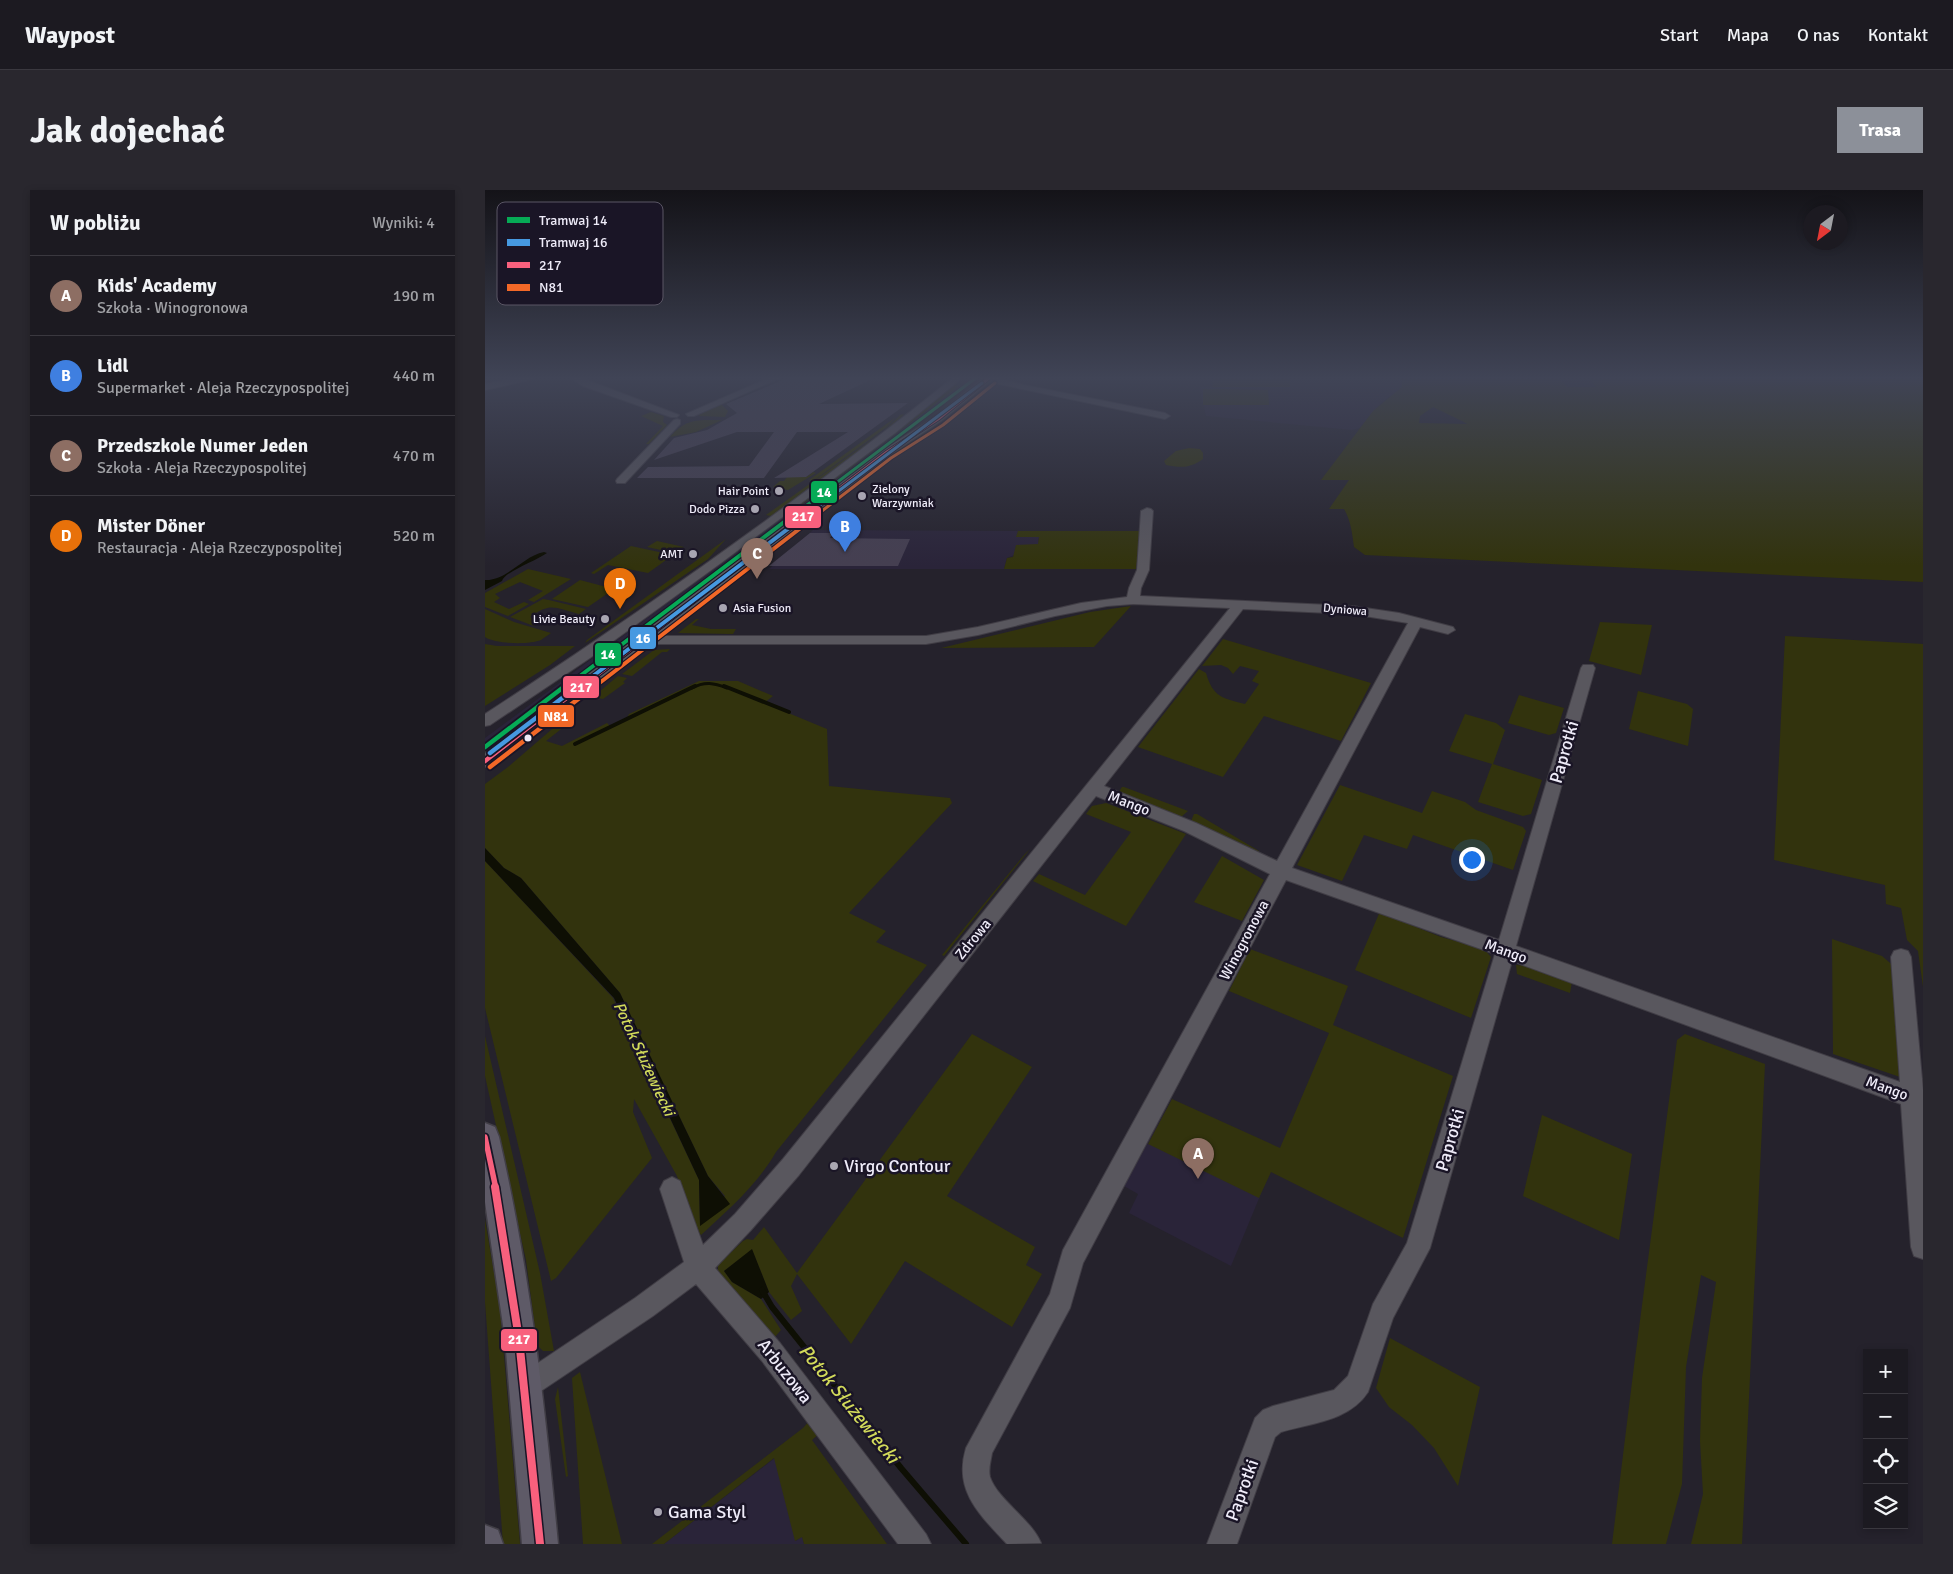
<!DOCTYPE html>
<html lang="pl">
<meta charset="utf-8">
<style>
body{margin:0;font-family:Signika,sans-serif;background:#29272e;color:#f1f3f6}
.controls{position:absolute;right:15px;bottom:15px;display:grid;overflow:hidden;border-radius:0px;box-shadow:0 2px 8px #0003}
.controls button{width:45px;height:45px;display:grid;place-items:center;padding:0;border:0;border-bottom:1px solid #3a383f;background:#1c1a21;color:#f1f3f6;font:25px sans-serif}
.compass{position:absolute;left:1318px;top:15px;width:45px;height:45px;border-radius:50%;background:#1c1a21;box-shadow:0 2px 8px #0003;rotate:212deg}
.you{position:absolute;left:986px;top:669px;width:18px;height:18px;margin:-12px;border:4px solid #fff;border-radius:50%;background:#1a73e8;box-shadow:0 0 0 8px #1a73e833}
.badge{display:grid;place-items:center;width:32px;height:32px;border-radius:50%;background:#8c9099;color:#fff;font-size:16px;font-weight:700}
.pin{position:absolute;translate:-50% -41px;filter:drop-shadow(0 1px 2px #0008)}
.pin::after{content:'';position:absolute;top:26px;width:18px;height:15px;background:inherit;clip-path:polygon(0 0,100% 0,50% 100%)}
.list{margin:0;padding:0;list-style:none}
h2{display:flex;justify-content:space-between;align-items:center;height:65px;margin:0;padding:0 20px;font-size:21px}
h2 small{font-size:16px;font-weight:400;color:#a0a1a5}
.list li{display:grid;grid-template-columns:32px 1fr auto;gap:15px;align-items:center;box-sizing:border-box;height:80px;padding:0 20px;border-top:1px solid #3a383f}
.list b{display:block;font-size:19px;white-space:nowrap}
.list p{margin:0;font-size:16px;white-space:nowrap;color:#a0a1a5}
.list em{font-size:16px;font-style:normal;color:#a0a1a5}
.icon{flex:none;width:28px;height:28px;fill:none;stroke:currentColor;stroke-width:2;stroke-linecap:round;stroke-linejoin:round}
.map{position:relative;flex:none;width:1438px;height:1354px;overflow:hidden;border-radius:0px}
header{display:flex;align-items:center;gap:30px;box-sizing:border-box;height:70px;padding:0 25px;background:#1c1a21;border-bottom:1px solid #3a383f}
header strong{font-size:24px}
nav{display:flex;gap:28px;margin-inline-start:auto;font-size:18px}
.intro{display:flex;align-items:center;justify-content:space-between;box-sizing:border-box;height:120px;padding:0 30px}
h1{margin:0;font-size:35px}
.button{padding:12px 22px;border-radius:0px;background:#8c9099;color:#fff;font-size:18px;font-weight:700}
main{display:flex;gap:30px;padding:0 30px}
aside{flex:1;background:#1c1a21;border-radius:0px;box-shadow:0 2px 8px #0003}
.map>svg:first-child{display:block}
.built{fill:#2a2439}
.green{fill:#32330d;fill-rule:evenodd}
.water{fill:#0e0f04}
.lines{fill:none;stroke-linecap:round;stroke-linejoin:round}
.stream-far2{stroke:#0e0f04;stroke-width:3}
.stream-far1{stroke:#0e0f04;stroke-width:4}
.stream{stroke:#0e0f04;stroke-width:6}
.building{fill:#453f51}
.minor-casing{stroke:#403d45;stroke-width:2}
.major-casing{stroke:#403d45;stroke-width:3}
.minor{fill:#59575e;fill-rule:evenodd}
.major{fill:#5e5a67;fill-rule:evenodd}
.bus-1-far4-casing{stroke:#1a1526;stroke-width:5}
.bus-1-far3-casing{stroke:#1a1526;stroke-width:6}
.bus-1-far2-casing{stroke:#1a1526;stroke-width:8}
.bus-1-far1-casing{stroke:#1a1526;stroke-width:9}
.bus-1-casing{stroke:#1a1526;stroke-width:11}
.bus-2-far2-casing{stroke:#1a1526;stroke-width:5}
.bus-2-far1-casing{stroke:#1a1526;stroke-width:6}
.bus-2-casing{stroke:#1a1526;stroke-width:8}
.bus-1-far4{stroke:#f8607d;stroke-width:3}
.bus-1-far3{stroke:#f8607d;stroke-width:4}
.bus-1-far2{stroke:#f8607d;stroke-width:4.5}
.bus-1-far1{stroke:#f8607d;stroke-width:5.5}
.bus-1{stroke:#f8607d;stroke-width:8}
.bus-2-far2{stroke:#f36827;stroke-width:3}
.bus-2-far1{stroke:#f36827;stroke-width:4}
.bus-2{stroke:#f36827;stroke-width:4.5}
.tram-1-far2-casing{stroke:#1a1526;stroke-width:5}
.tram-1-far1-casing{stroke:#1a1526;stroke-width:6}
.tram-1-casing{stroke:#1a1526;stroke-width:8}
.tram-2-far2-casing{stroke:#1a1526;stroke-width:5}
.tram-2-far1-casing{stroke:#1a1526;stroke-width:6}
.tram-2-casing{stroke:#1a1526;stroke-width:8}
.tram-1-far2{stroke:#06aa56;stroke-width:3}
.tram-1-far1{stroke:#06aa56;stroke-width:4}
.tram-1{stroke:#06aa56;stroke-width:4.5}
.tram-2-far2{stroke:#4699e1;stroke-width:3}
.tram-2-far1{stroke:#4699e1;stroke-width:4}
.tram-2{stroke:#4699e1;stroke-width:4.5}
.poi-dot{fill:#a8a5b1;stroke:#1a1526;stroke-width:2}
.bus-dot{fill:#efecf9;stroke:#1a1526;stroke-width:2}
.labels{text-anchor:middle;dominant-baseline:central;stroke-width:5;stroke-linejoin:round;paint-order:stroke}
.far-poi-label{font-size:12px;fill:#efecf9;stroke:#1a1526;text-anchor:end}
.far-street-label{font-size:12px;fill:#efecf9;stroke:#1a1526}
.street-label{font-size:15px;fill:#efecf9;stroke:#1a1526}
.water-label{font-size:16px;font-style:italic;fill:#d2da5a;stroke:#1a1526}
.near-street-label{font-size:18px;fill:#efecf9;stroke:#1a1526}
.near-poi-label{font-size:18px;fill:#efecf9;stroke:#1a1526;text-anchor:start}
.near-water-label{font-size:19px;font-style:italic;fill:#d2da5a;stroke:#1a1526}
.key{fill:#1a1526;stroke:#5a5665;stroke-width:1}
.key-label{font-size:14px;fill:#efecf9}
.line-badge{stroke:#1a1526;stroke-width:2}
.badge-label{font-size:14px;text-anchor:middle;font-weight:bold;fill:#fff}
</style>
<header>
<strong>Waypost</strong>
<nav><a>Start</a><a>Mapa</a><a>O nas</a><a>Kontakt</a></nav>
</header>
<div class="intro"><h1>Jak dojechać</h1><a class="button">Trasa</a></div>
<main>
<aside>
<h2>W pobliżu<small>Wyniki: 4</small></h2>
<ul class="list">
<li><span class="badge" style="background:#8d6e63">A</span><div><b>Kids' Academy</b><p>Szkoła · Winogronowa</p></div><em>190 m</em></li>
<li><span class="badge" style="background:#3f7fe0">B</span><div><b>Lidl</b><p>Supermarket · Aleja Rzeczypospolitej</p></div><em>440 m</em></li>
<li><span class="badge" style="background:#8d6e63">C</span><div><b>Przedszkole Numer Jeden</b><p>Szkoła · Aleja Rzeczypospolitej</p></div><em>470 m</em></li>
<li><span class="badge" style="background:#e8710a">D</span><div><b>Mister Döner</b><p>Restauracja · Aleja Rzeczypospolitej</p></div><em>520 m</em></li>
</ul>
</aside>
<div class="map">
<svg width="1438" height="1354" viewBox="0 0 1438 1354">
<rect width="100%" height="100%" fill="#25222c"/>
<g class="built">
<path d="M805 187H916L917 197 895 214 875 238 867 240 721 226 714 197H805Z"/>
<path d="M486 188 490 189 372 280 0 559V548Z"/>
<path d="M328 340 533 341 532 347H554L553 355 522 368 519 379H284Z"/>
<path d="M687 909 785 982 746 1076 644 1023 653 1004 639 996Z"/>
<path d="M290 1268 311 1351 317 1346 319 1354H179Z"/>
</g>
<g class="green">
<path d="M729 187H805V197H727Z"/>
<path d="M916 187H1073L1082 197H1111L1103 187H1438V392L880 365 869 357C867 343 866 331 859 319H844L864 290H836L888 221 917 197ZM948 217 979 232 982 234 934 233 935 226Z"/>
<path d="M468 195 474 196 299 328H296L415 239Z"/>
<path d="M718 199 783 200 784 215H718Z"/>
<path d="M236 214 243 221 240 227 214 226 216 223Z"/>
<path d="M166 222 179 226 178 232 182 235 164 254H161L178 236 156 226Z"/>
<path d="M419 224 414 231 286 326 281 325 399 241 415 225Z"/>
<path d="M411 227 402 237 328 291 324 290Z"/>
<path d="M237 230 211 242 185 247C201 228 213 230 237 230Z"/>
<path d="M442 242 429 250 372 295 369 293 408 262 437 243Z"/>
<path d="M704 258 715 259 718 263V269C706 278 696 278 681 275L679 271 691 261Z"/>
<path d="M328 282 331 283 303 300 288 297 295 291H299L302 287H321Z"/>
<path d="M302 333H304L0 565V559Z"/>
<path d="M533 341H656L651 379H519L522 368 528 367 531 355 553 354 554 347H531Z"/>
<path d="M304 347 180 444V440L230 399Z"/>
<path d="M241 349 223 369 100 453 102 450Z"/>
<path d="M172 351 199 357 190 363 162 357Z"/>
<path d="M146 356 188 365 163 383 123 375 109 384 106 383Z"/>
<path d="M43 379 86 389 49 412 43 410 58 401 35 392 10 404 15 408 9 412 24 419 39 412 44 414 23 426 0 417V403Z"/>
<path d="M95 390 129 399 103 417 67 409Z"/>
<path d="M58 409 64 410 101 419 94 424C70 418 66 412 45 427L55 432 49 436 25 427Z"/>
<path d="M646 416 609 457 456 458 605 422Z"/>
<path d="M0 419 29 432 66 443C63 445 59 448 56 450 44 455 10 454 0 447Z"/>
<path d="M211 429H214L207 435 226 439H251L248 444 193 443Z"/>
<path d="M1115 432 1167 435 1156 485 1104 471Z"/>
<path d="M1300 446 1438 454V797L1433 761 1422 750 1416 718 1401 714 1400 695 1289 670Z"/>
<path d="M738 449 886 493 856 551 779 526 738 587 653 557 714 479 721 483C728 507 737 508 760 514L774 494 767 491 774 481 755 476 748 484 743 478 736 475 717 476Z"/>
<path d="M0 454 12 456H90L65 475 0 516Z"/>
<path d="M185 459 182 462H177L147 486 137 484 169 460Z"/>
<path d="M133 486 142 488 138 492 140 493 118 509 108 507Z"/>
<path d="M214 491H253L288 506 279 513 342 539 344 596 465 608 467 613 364 723 401 741 391 752 442 775 291 962C272 995 243 1020 216 1045L211 1039 192 986 149 909 148 922 167 968 71 1088 66 1091 0 818V671L128 808 214 990 215 1035 240 1006 223 986 135 803 36 688 19 678 0 658V594L23 577 73 534 80 536 61 551 77 556 122 533 125 536 142 528 144 524Z"/>
<path d="M1153 501 1202 514 1208 519 1203 556 1144 539Z"/>
<path d="M1034 505 1079 518 1071 543 1064 545 1023 533Z"/>
<path d="M980 524 1011 533 1020 540 1008 574 1057 590 1046 624 1038 626 993 612 1007 574 964 561Z"/>
<path d="M855 595 937 623 947 601 980 612 991 620 1038 637 1041 641 1028 680 928 645 922 659 879 645 857 691 812 675Z"/>
<path d="M637 597H639L703 621 696 627 633 603Z"/>
<path d="M621 613 701 644 641 736 548 691 554 684 600 705 646 642 601 624 607 616Z"/>
<path d="M709 624H712L774 661 775 665 706 631Z"/>
<path d="M545 659 459 766 457 765 539 665Z"/>
<path d="M737 666 779 690 757 731 709 712Z"/>
<path d="M896 719 926 735 956 747 999 759 1006 767 986 828 870 780Z"/>
<path d="M1347 749 1397 766 1412 779 1415 887 1348 864Z"/>
<path d="M765 759 863 796 848 835 968 886 918 1048 786 982 774 1008 663 954 687 909 795 958 844 843 744 801Z"/>
<path d="M1031 775 1044 776 1087 792 1085 803 1032 784Z"/>
<path d="M487 844 547 877 462 1006 550 1057 541 1075 557 1084 527 1137 420 1071 366 1154 312 1084 306 1096 317 1121 306 1130 284 1102 267 1060 239 1081 247 1092 276 1109 296 1140 289 1148 240 1090 233 1082V1075L258 1051 262 1049 268 1050 279 1037 312 1083Z"/>
<path d="M1200 844 1280 874 1257 1354H1206L1218 1304 1215 1251 1217 1188 1231 1092 1216 1085 1201 1177 1197 1294 1181 1354H1127L1149 1176 1192 850Z"/>
<path d="M0 846 55 1083 69 1161H58L54 1157 51 1145 41 1070 0 886Z"/>
<path d="M1057 925 1147 964 1134 1050 1038 1006Z"/>
<path d="M0 1029 15 1119 35 1354H18L0 1112Z"/>
<path d="M905 1148 995 1197 973 1296 949 1258 927 1235 904 1217 891 1198Z"/>
<path d="M95 1182 137 1354H98L87 1188Z"/>
<path d="M73 1197 83 1286 81 1287 70 1209Z"/>
<path d="M325 1230 335 1243 327 1250 402 1354H319L317 1347 310 1351 289 1268 179 1354H167L318 1238Z"/>
</g>
<g class="water">
<path d="M59 362 62 363C51 371 19 382 17 391L0 400V390C22 391 38 366 59 362Z"/>
<path d="M0 658 19 678 36 688 135 803 223 986 245 1014 215 1036 214 990 129 808 0 671Z"/>
<path d="M267 1059 284 1102 276 1109 247 1092 239 1081Z"/>
</g>
<g class="lines">
<path class="stream-far2" d="M207 498C220 491 229 493 242 498"/>
<g class="stream-far1">
<path d="M239 496 304 522"/>
<path d="M90 554 210 496"/>
</g>
<path class="stream" d="M277 1100 287 1117 416 1278 481 1354"/>
</g>
<g class="building">
<path d="M305 187H392L334 214 423 213 321 287 289 288 363 242H312L279 288H152L163 277 264 276 289 242H252L169 270 189 248 222 240 252 223 241 214Z"/>
<path d="M325 343H348L345 348 425 349 413 376H284Z"/>
</g>
<g class="lines">
<g class="minor-casing">
<g id="minor">
<path d="M34 187H50L49 189 0 200V194Z"/>
<path d="M84 187H94L194 225 192 227H186L98 196Z"/>
<path d="M286 187H297L209 226H203L201 224Z"/>
<path d="M469 187H478L410 243 236 373 105 468 5 535 0 536V524C161 419 319 307 469 187Z"/>
<path d="M490 187H509L539 195 680 223 685 226 680 229 504 192 456 231 406 264 172 446H441L493 437 596 413 642 407 644 398 652 380 656 321 662 318 666 319 668 321 664 380 656 398 655 406 867 416 914 423 968 437 970 440 963 444 935 437 807 678 1014 750 1096 478 1098 475H1108L1110 478 1031 756 1415 892 1406 767 1409 761 1416 759 1423 761 1426 767 1438 900V1069L1429 1066 1426 1057 1416 914 1027 771 945 1058 908 1128 883 1202C864 1231 827 1233 796 1242L790 1247 752 1354H722L770 1228 778 1220 788 1216 849 1200 863 1186 888 1114 922 1053 1010 764 801 690 598 1073 585 1118 507 1263C506 1270 503 1279 505 1287 512 1309 546 1329 556 1353L522 1354C495 1325 468 1301 481 1258L565 1104 578 1060 785 684 699 641 611 606 314 985 266 1040 230 1078 295 1153 441 1344 446 1354H413L277 1171 211 1094 168 1126 50 1205 41 1209 32 1205 28 1196 32 1187 150 1108 199 1072 175 999 179 991 187 987 195 991 218 1055 250 1024 298 969 745 418 648 414 622 416 570 426 493 445 441 454H161L6 575 0 577V563L398 260 450 227 496 190ZM758 419 867 424 923 433 792 671 711 633 619 596Z"/>
<path d="M192 229 195 230V234L140 293H132L131 291 132 289 189 230Z"/>
</g>
</g>
<g class="major-casing">
<g id="major">
<path d="M0 933 10 937 14 947C45 1081 60 1217 73 1354H37L20 1149 0 1012Z"/>
<path d="M0 1335 13 1340 18 1354H0Z"/>
</g>
</g>
<use href="#minor" class="minor"/>
<use href="#major" class="major"/>
<g class="bus-1-far4-casing">
<path id="bus-1-far4" d="M321 324 402 262 453 229 505 187"/>
</g>
<g class="bus-1-far3-casing">
<path id="bus-1-far3" d="M95 498 323 323"/>
</g>
<g class="bus-1-far2-casing">
<path id="bus-1-far2" d="M0 571 97 496"/>
</g>
<g class="bus-1-far1-casing">
<path id="bus-1-far1" d="M0 947 11 999"/>
</g>
<g class="bus-1-casing">
<path id="bus-1" d="M10 997 34 1149 55 1354"/>
</g>
<g class="bus-2-far2-casing">
<path id="bus-2-far2" d="M333 324 406 268 458 235 510 193"/>
</g>
<g class="bus-2-far1-casing">
<path id="bus-2-far1" d="M108 498 335 323"/>
</g>
<g class="bus-2-casing">
<path id="bus-2" d="M5 577 110 496"/>
</g>
<use href="#bus-1-far4" class="bus-1-far4"/>
<use href="#bus-1-far3" class="bus-1-far3"/>
<use href="#bus-1-far2" class="bus-1-far2"/>
<use href="#bus-1-far1" class="bus-1-far1"/>
<use href="#bus-1" class="bus-1"/>
<use href="#bus-2-far2" class="bus-2-far2"/>
<use href="#bus-2-far1" class="bus-2-far1"/>
<use href="#bus-2" class="bus-2"/>
<g class="tram-1-far2-casing">
<path id="tram-1-far2" d="M310 324 492 187"/>
</g>
<g class="tram-1-far1-casing">
<path id="tram-1-far1" d="M79 498 311 323"/>
</g>
<g class="tram-1-casing">
<path id="tram-1" d="M0 557 80 496"/>
</g>
<g class="tram-2-far2-casing">
<path id="tram-2-far2" d="M323 324 497 193"/>
</g>
<g class="tram-2-far1-casing">
<path id="tram-2-far1" d="M92 498 324 323"/>
</g>
<g class="tram-2-casing">
<path id="tram-2" d="M5 563 93 496"/>
</g>
<use href="#tram-1-far2" class="tram-1-far2"/>
<use href="#tram-1-far1" class="tram-1-far1"/>
<use href="#tram-1" class="tram-1"/>
<use href="#tram-2-far2" class="tram-2-far2"/>
<use href="#tram-2-far1" class="tram-2-far1"/>
<use href="#tram-2" class="tram-2"/>
</g>
<linearGradient id="sky" x2="0" y2="1"><stop stop-color="#141318"/><stop offset="0.5" stop-color="#404456"/><stop offset="1" stop-color="#404456" stop-opacity="0"/></linearGradient>
<rect width="1438" height="376" fill="url(#sky)"/>
<g class="poi-dot">
<circle cx="294" cy="301" r="5"/>
<circle cx="377" cy="306" r="5"/>
<circle cx="270" cy="319" r="5"/>
<circle cx="208" cy="364" r="5"/>
<circle cx="238" cy="418" r="5"/>
<circle cx="120" cy="429" r="5"/>
<circle cx="349" cy="976" r="5"/>
<circle cx="173" cy="1322" r="5"/>
</g>
<circle class="bus-dot" cx="43" cy="548" r="4.5"/>
<g class="labels">
<g class="far-poi-label">
<text x="387" y="299" text-anchor="start">Zielony<tspan x="387" dy="14">Warzywniak</tspan></text>
<text x="284" y="301">Hair Point</text>
<text x="260" y="319">Dodo Pizza</text>
<text x="198" y="364">AMT</text>
<text x="248" y="418" text-anchor="start">Asia Fusion</text>
<text x="110" y="429">Livie Beauty</text>
</g>
<g class="far-street-label">
<text transform="translate(860 420) rotate(5)">Dyniowa</text>
</g>
<g class="street-label">
<text transform="translate(644 613) rotate(21)">Mango</text>
<text transform="translate(488 749) rotate(-51)">Zdrowa</text>
<text transform="translate(759 750) rotate(-62)">Winogronowa</text>
<text transform="translate(1021 761) rotate(20)">Mango</text>
<text transform="translate(1402 898) rotate(20)">Mango</text>
</g>
<g class="water-label">
<text transform="translate(159 869) rotate(65)">Potok Służewiecki</text>
</g>
<g class="near-street-label">
<text transform="translate(1079 562) rotate(-74)">Paprotki</text>
<text transform="translate(965 950) rotate(-74)">Paprotki</text>
<text transform="translate(300 1181) rotate(52)">Arbuzowa</text>
<text transform="translate(757 1300) rotate(-70)">Paprotki</text>
</g>
<g class="near-poi-label">
<text x="359" y="976">Virgo Contour</text>
<text x="183" y="1322">Gama Styl</text>
</g>
<g class="near-water-label">
<text transform="translate(364 1214) rotate(51)">Potok Służewiecki</text>
</g>
</g>
<rect x="12" y="12" width="166" height="103" rx="8" class="key"/>
<rect x="22" y="27" width="23" height="6" fill="#06aa56"/>
<rect x="22" y="49" width="23" height="7" fill="#4699e1"/>
<rect x="22" y="72" width="23" height="6" fill="#f8607d"/>
<rect x="22" y="94" width="23" height="7" fill="#f36827"/>
<g class="key-label">
<text x="54" y="35">Tramwaj 14</text>
<text x="54" y="57">Tramwaj 16</text>
<text x="54" y="80">217</text>
<text x="54" y="102">N81</text>
</g>
<g class="line-badge">
<rect x="325" y="290" width="28" height="24" rx="5" fill="#06aa56"/>
<rect x="299" y="315" width="38" height="24" rx="5" fill="#f8607d"/>
<rect x="144" y="436" width="28" height="24" rx="5" fill="#4699e1"/>
<rect x="109" y="452" width="28" height="25" rx="5" fill="#06aa56"/>
<rect x="77" y="485" width="38" height="24" rx="5" fill="#f8607d"/>
<rect x="52" y="514" width="38" height="24" rx="5" fill="#f36827"/>
<rect x="15" y="1138" width="38" height="24" rx="5" fill="#f8607d"/>
</g>
<g class="badge-label">
<text x="339" y="307">14</text>
<text x="318" y="331">217</text>
<text x="158" y="453">16</text>
<text x="123" y="469">14</text>
<text x="96" y="502">217</text>
<text x="71" y="531">N81</text>
<text x="34" y="1154">217</text>
</g>
</svg>
<div class="controls">
<button>+</button>
<button>−</button>
<button><svg class="icon" aria-label="locate" viewBox="0 0 24 24"><circle cx="12" cy="12" r="6"/><path d="M12 2v4M12 18v4M2 12h4M18 12h4"/></svg></button>
<button><svg class="icon" aria-label="layers" viewBox="0 0 24 24"><path d="M12 4l9 5-9 5-9-5zM3 14l9 5 9-5"/></svg></button>
</div>
<svg class="compass" viewBox="-18 -18 36 36"><path d="M0-13l5 13h-10z" fill="#e53935"/><path d="M0 13l5-13h-10z" fill="#a0a1a5"/></svg>
<div class="you"></div>
<div class="pin badge" style="left:713px;top:989px;background:#8d6e63">A</div>
<div class="pin badge" style="left:360px;top:362px;background:#3f7fe0">B</div>
<div class="pin badge" style="left:272px;top:389px;background:#8d6e63">C</div>
<div class="pin badge" style="left:135px;top:419px;background:#e8710a">D</div>
</div>
</main>
